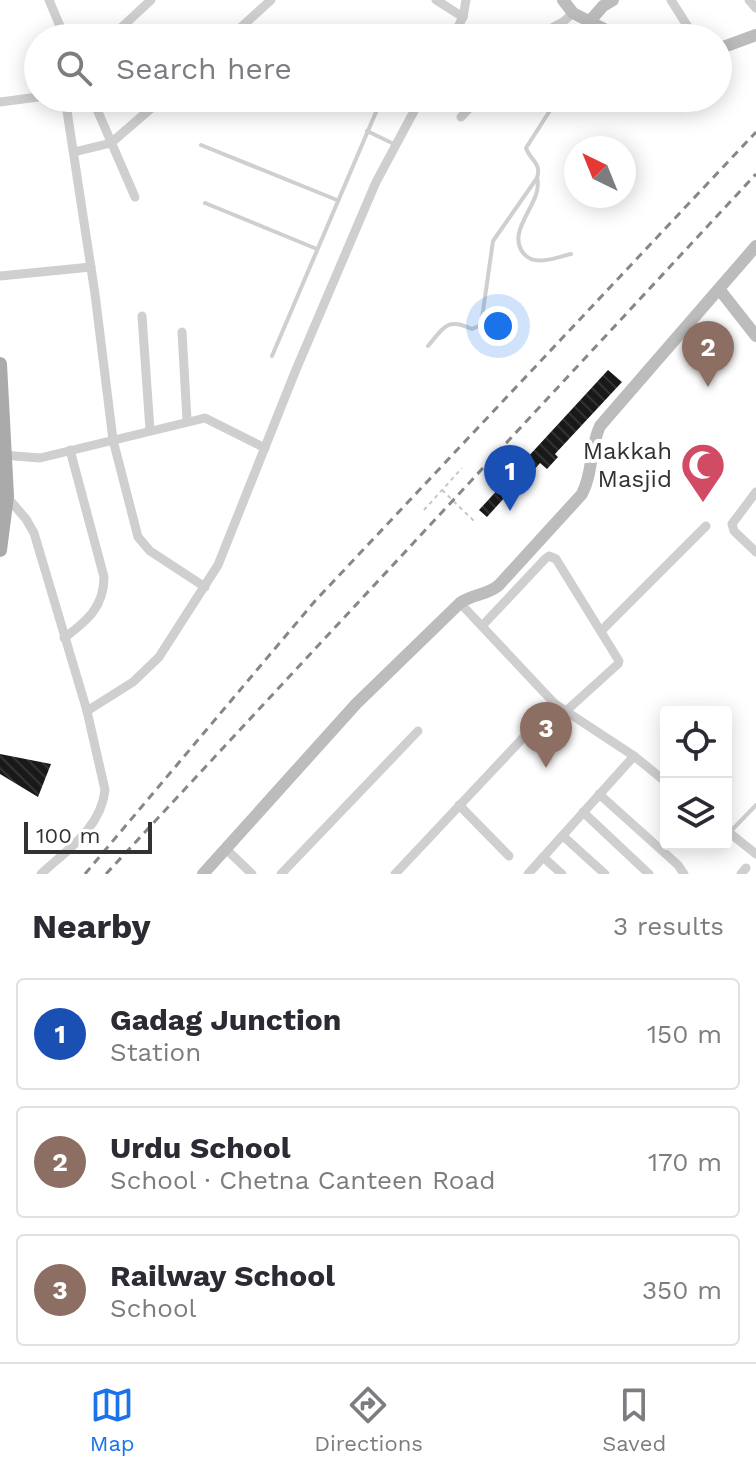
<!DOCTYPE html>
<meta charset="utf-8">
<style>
body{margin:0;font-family:"Work Sans",sans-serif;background:#f7f7f7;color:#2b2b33}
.controls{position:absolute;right:24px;bottom:24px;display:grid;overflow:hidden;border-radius:8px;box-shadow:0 4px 20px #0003}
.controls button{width:72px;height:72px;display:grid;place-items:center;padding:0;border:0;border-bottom:2px solid #e1e1e2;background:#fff;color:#2b2b33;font:40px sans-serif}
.compass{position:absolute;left:564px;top:136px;width:72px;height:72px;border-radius:50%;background:#fff;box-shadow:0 4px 20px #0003;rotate:317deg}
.scale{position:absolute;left:24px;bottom:20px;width:128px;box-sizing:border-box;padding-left:8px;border:4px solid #323232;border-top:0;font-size:22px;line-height:28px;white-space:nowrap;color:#323232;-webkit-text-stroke:6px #fff;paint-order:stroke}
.you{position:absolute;left:498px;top:326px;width:28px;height:28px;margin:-20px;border:6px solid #fff;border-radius:50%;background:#1a73e8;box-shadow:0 0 0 12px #1a73e833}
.badge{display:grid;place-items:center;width:52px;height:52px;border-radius:50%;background:#1a73e8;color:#fff;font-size:26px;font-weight:700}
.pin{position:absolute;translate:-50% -66px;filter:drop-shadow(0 2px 4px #0008)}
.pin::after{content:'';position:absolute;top:42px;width:28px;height:24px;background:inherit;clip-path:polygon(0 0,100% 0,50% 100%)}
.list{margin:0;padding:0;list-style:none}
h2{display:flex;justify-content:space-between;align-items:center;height:104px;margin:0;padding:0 32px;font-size:34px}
h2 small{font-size:26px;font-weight:400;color:#7c7c81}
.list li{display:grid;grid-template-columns:52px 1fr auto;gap:24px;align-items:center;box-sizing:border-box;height:112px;margin:0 16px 16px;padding:0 16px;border:2px solid #e1e1e2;border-radius:8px}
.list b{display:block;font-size:30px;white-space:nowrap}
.list p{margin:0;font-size:26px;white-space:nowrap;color:#7c7c81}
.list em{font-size:26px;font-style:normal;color:#7c7c81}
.icon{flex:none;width:44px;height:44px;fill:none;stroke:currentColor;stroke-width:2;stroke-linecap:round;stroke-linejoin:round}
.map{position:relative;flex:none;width:756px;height:874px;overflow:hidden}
.search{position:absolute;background:#fff;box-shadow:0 4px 20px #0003;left:24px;right:24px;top:24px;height:88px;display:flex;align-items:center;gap:20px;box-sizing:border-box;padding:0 28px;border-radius:44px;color:#7c7c81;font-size:30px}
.sheet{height:488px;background:#fff}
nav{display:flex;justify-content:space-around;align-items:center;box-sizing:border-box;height:112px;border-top:2px solid #e1e1e2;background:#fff;font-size:22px;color:#7c7c81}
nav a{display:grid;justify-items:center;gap:4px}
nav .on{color:#1a73e8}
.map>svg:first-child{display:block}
.building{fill:url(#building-back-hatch)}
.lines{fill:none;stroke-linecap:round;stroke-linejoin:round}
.path{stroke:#c6c6c6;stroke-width:2;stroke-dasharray:4 4;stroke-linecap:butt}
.lane{stroke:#cfcfcf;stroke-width:4}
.street{stroke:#cfcfcf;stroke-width:9}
.secondary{stroke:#bcbcbc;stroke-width:12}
.primary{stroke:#aaa;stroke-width:14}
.rail{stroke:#878787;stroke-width:3;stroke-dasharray:8 6;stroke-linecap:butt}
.labels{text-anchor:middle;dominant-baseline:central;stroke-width:8;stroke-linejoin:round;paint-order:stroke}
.poi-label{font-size:24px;fill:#323232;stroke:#fff;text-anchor:end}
</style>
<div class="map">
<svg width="756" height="874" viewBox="0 0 756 874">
<defs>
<pattern id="building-back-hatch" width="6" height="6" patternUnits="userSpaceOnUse" patternTransform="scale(2)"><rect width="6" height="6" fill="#191919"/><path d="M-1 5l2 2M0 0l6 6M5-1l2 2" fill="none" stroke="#323232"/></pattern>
</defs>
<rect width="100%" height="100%" fill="#fff"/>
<g class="building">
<path d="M608 370 622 382 555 454 558 457 547 469 540 463 534 470 532 467 487 517 479 510Z"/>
<path d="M0 754 51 764 38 797 0 774Z"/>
</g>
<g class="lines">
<g class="path">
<path d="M442 490 474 521"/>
<path d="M424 510 462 468"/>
</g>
<g class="lane">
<path d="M367 131 394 144"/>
<path d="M201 145 337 200"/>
<path d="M537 178C544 203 504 230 524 254 535 267 557 257 571 254"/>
<path d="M205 203 317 249"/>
<path d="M428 346C444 327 447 317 472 329L481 325 493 241 537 178C542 163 530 160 526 148L558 98"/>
<path d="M272 356 382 98"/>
<path d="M730 832 756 805"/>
</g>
<g class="street">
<path d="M49 0 65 38"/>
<path d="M436 0 463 17"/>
<path d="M671 0 695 38"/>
<path d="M749 0 756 8"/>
<path d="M110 38 151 0"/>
<path d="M229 38 271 0"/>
<path d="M452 38 463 17 466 0"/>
<path d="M533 38 563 22 573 13"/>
<path d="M65 98 95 294 113 440 138 537 150 551 205 587"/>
<path d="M92 98 135 197"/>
<path d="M0 102 38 97"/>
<path d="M461 117 479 98"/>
<path d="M74 152 111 143 163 98"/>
<path d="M0 276 91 267"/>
<path d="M142 316 150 430"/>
<path d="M182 332 187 420"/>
<path d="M3 455 40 458 205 418 265 448"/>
<path d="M756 492 732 524 734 531 756 552"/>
<path d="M7 497 26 519 34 533 87 711 105 790C101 828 67 850 41 874"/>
<path d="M460 603 555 704 634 756 666 782"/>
<path d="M482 626 545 559 549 556 556 559 619 661 618 664 566 711"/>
<path d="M601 631 706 526"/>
<path d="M64 638C87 621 104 607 104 577L70 450"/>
<path d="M87 711 133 682 159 657 218 565 295 372 376 182 421 98"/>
<path d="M599 794 678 865 684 874"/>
<path d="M459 805 509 856"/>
<path d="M583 812 649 874"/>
<path d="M726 830 756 854"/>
<path d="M563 836 605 874"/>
<path d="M226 849 252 874"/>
<path d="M543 857 562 874"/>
<path d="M281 874 418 731"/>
<path d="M395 874 555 704"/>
<path d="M528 874 634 756"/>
<path d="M741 874 746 868"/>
</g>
<g class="secondary">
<path d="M563 0 573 13 622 38"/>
<path d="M589 22 603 6 613 0"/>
<path d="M718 49 756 35"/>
<path d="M719 289 756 336"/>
<path d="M203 874 356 704 460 603C473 594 488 595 499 585L582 494C593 473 590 447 600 426L756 246"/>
</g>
<path class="primary" d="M0 364 7 496 0 550"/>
<g class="rail">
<path d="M85 874 315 601 756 132"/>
<path d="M106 874 756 174"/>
</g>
</g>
<defs>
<g id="mosque-pin" transform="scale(2.3)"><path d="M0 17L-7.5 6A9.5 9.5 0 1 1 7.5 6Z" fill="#d24b64" stroke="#fff"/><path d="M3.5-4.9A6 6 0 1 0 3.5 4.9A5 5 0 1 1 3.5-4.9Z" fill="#fff"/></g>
</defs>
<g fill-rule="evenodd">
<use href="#mosque-pin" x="703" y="465"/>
</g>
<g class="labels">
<g class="poi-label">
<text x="672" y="451">Makkah<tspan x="672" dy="28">Masjid</tspan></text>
</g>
</g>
</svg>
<div class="controls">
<button><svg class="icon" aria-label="locate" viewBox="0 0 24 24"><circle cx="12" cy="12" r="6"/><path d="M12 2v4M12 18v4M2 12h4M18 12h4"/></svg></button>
<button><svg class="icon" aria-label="layers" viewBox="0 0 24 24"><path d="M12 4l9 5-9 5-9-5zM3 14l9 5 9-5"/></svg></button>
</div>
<svg class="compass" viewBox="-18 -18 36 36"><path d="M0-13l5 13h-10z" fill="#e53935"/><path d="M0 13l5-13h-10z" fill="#7c7c81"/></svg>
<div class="scale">100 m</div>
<div class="you"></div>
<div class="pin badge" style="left:510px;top:511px;background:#1a4fb4">1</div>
<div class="pin badge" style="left:708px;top:387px;background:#8d6e63">2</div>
<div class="pin badge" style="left:546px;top:768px;background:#8d6e63">3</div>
<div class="search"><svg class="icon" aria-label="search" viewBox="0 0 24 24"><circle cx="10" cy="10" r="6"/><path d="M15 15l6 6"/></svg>Search here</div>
</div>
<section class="sheet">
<h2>Nearby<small>3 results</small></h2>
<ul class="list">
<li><span class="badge" style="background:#1a4fb4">1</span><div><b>Gadag Junction</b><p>Station</p></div><em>150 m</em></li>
<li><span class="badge" style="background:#8d6e63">2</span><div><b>Urdu School</b><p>School · Chetna Canteen Road</p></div><em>170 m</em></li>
<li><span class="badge" style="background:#8d6e63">3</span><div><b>Railway School</b><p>School</p></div><em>350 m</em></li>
</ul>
</section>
<nav>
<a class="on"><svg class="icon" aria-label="map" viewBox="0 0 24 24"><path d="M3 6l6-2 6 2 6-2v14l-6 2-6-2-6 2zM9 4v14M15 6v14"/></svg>Map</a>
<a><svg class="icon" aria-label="directions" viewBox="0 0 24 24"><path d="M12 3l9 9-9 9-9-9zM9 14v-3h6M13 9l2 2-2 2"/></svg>Directions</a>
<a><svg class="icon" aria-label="saved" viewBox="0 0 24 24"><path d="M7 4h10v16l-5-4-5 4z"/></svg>Saved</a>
</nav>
